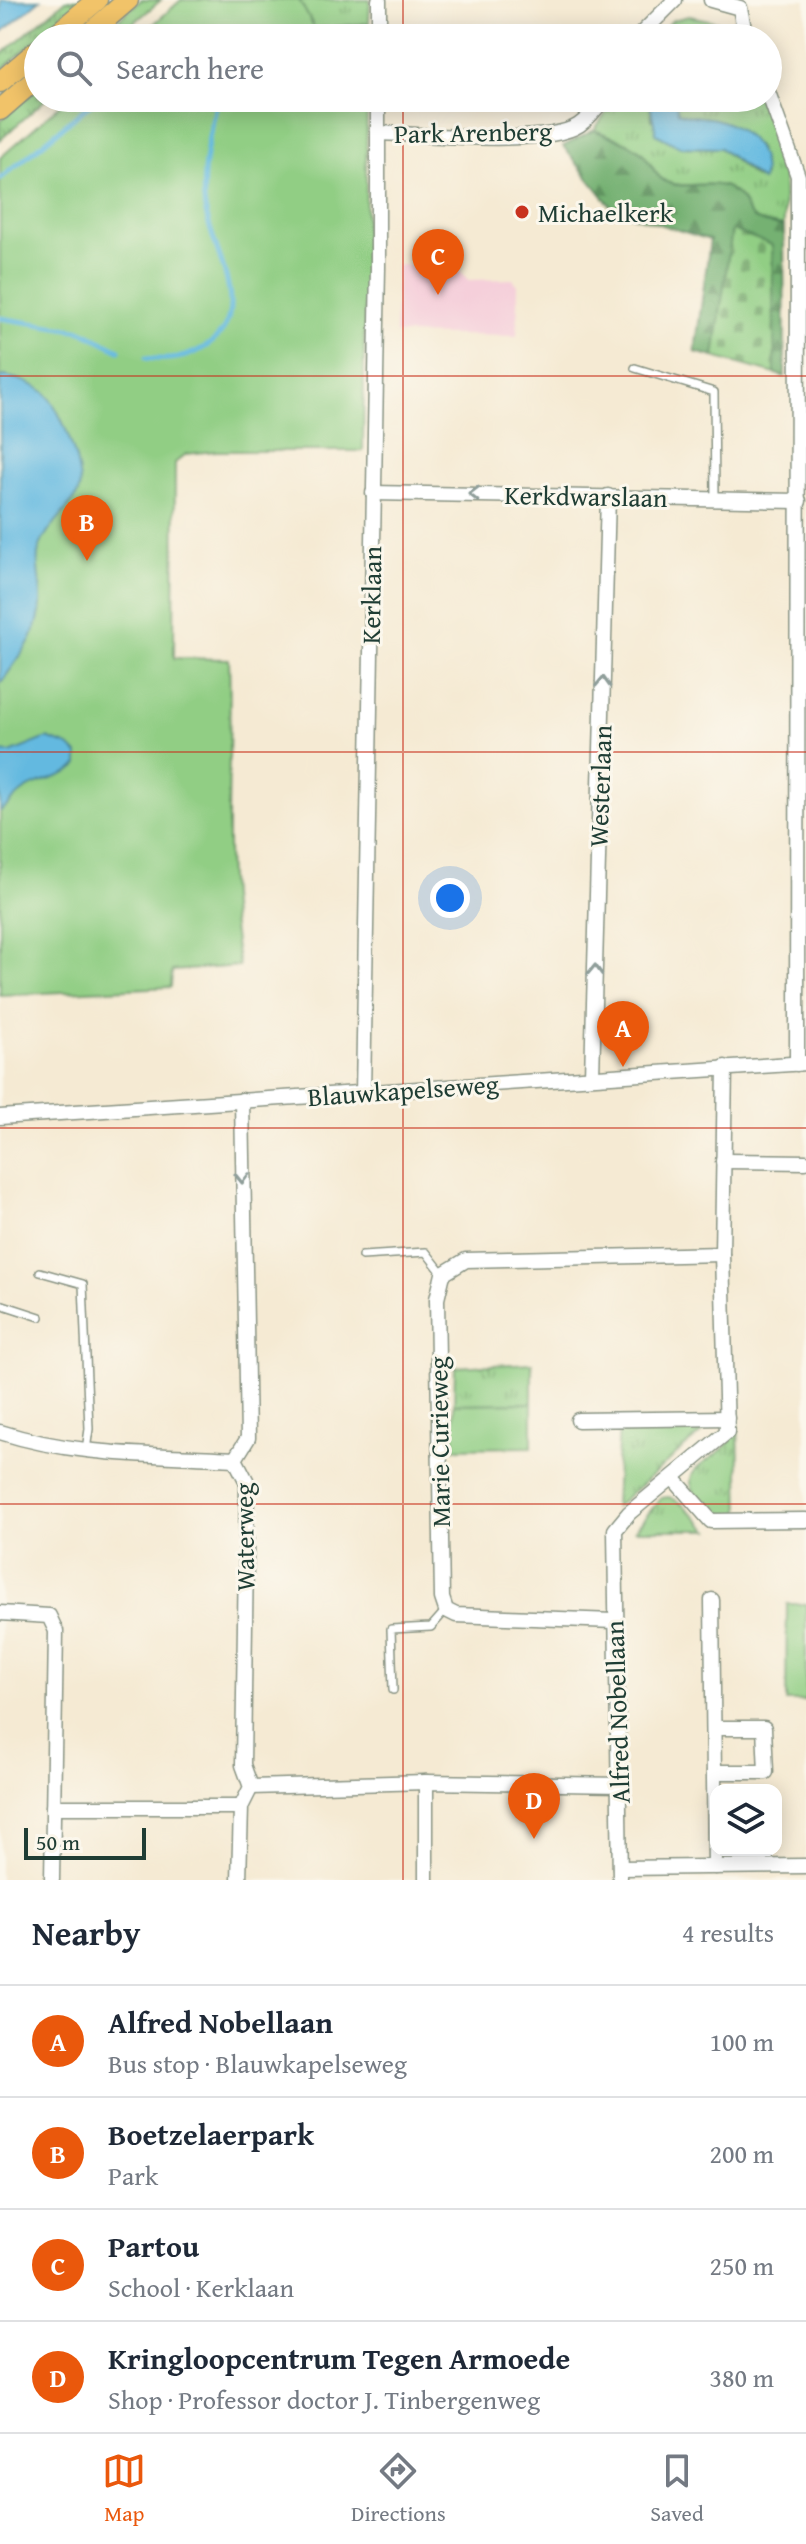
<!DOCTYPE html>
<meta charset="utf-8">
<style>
body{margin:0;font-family:"Gentium Book Plus",serif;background:#f2f2f3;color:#1f2937}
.controls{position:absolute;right:24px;bottom:24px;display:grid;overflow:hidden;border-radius:16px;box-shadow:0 4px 20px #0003}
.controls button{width:72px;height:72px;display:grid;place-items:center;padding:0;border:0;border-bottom:2px solid #e0e1e3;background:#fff;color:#1f2937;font:40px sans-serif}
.scale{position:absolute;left:24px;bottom:20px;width:122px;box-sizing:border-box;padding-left:8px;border:4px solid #1f3d34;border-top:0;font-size:22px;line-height:28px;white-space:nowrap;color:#1f3d34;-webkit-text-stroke:6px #fbf7ec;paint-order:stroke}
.you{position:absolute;left:450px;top:898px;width:28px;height:28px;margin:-20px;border:6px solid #fff;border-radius:50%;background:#1a73e8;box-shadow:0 0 0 12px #1a73e833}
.badge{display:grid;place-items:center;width:52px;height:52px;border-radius:50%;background:#ea580c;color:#fff;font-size:26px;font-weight:700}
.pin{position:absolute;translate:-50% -66px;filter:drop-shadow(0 2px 4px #0008)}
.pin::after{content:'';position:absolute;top:42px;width:28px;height:24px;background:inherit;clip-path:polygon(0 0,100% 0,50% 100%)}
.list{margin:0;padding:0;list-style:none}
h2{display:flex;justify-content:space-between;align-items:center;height:104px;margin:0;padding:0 32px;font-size:34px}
h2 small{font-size:26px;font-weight:400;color:#747a83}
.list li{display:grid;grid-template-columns:52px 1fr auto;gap:24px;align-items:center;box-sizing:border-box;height:112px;padding:0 32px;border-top:2px solid #e0e1e3}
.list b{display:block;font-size:30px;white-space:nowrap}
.list p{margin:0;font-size:26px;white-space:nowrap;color:#747a83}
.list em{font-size:26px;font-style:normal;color:#747a83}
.icon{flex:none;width:44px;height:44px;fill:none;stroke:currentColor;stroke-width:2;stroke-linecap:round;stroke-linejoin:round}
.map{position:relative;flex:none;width:806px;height:1880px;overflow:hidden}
.search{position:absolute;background:#fff;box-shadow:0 4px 20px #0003;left:24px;right:24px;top:24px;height:88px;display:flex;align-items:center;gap:20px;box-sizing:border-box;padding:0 28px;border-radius:44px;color:#747a83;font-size:30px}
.sheet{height:552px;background:#fff}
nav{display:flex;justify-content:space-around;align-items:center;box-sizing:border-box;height:112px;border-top:2px solid #e0e1e3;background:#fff;font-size:22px;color:#747a83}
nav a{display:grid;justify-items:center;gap:4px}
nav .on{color:#ea580c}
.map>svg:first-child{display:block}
.built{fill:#f5cfda}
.grass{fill:url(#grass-tufts);stroke:#58865c;stroke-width:2}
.forest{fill:url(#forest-firs);stroke:#4a7753;stroke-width:2}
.cemetery{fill:url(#cemetery-stones);stroke:#58865c;stroke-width:2}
.park{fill:#91ce84;stroke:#58865c;stroke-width:2}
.water{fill:#64b9e0;stroke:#427b8a;stroke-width:2}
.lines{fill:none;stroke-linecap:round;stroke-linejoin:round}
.stream{stroke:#64b9e0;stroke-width:5}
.lane-casing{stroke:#8a9484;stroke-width:10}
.street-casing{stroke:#8a9484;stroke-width:17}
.primary-casing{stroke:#8a9484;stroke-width:23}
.lane{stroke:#fff;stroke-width:7}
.street{stroke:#fff;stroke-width:14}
.primary{stroke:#f1c369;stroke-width:20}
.oneway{stroke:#8f9e9a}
.grid{fill:none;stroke:#c8321e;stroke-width:2;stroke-opacity:0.55}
.poi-dot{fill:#c8321e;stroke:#fbf7ec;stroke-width:3}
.labels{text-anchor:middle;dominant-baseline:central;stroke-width:6;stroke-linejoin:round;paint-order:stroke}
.street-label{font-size:26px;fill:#1f3d34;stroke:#fbf7ec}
.poi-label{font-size:26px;fill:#1f3d34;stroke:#fbf7ec;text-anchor:start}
</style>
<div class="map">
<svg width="806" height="1880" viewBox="0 0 806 1880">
<defs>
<pattern id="grass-tufts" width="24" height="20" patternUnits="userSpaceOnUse" patternTransform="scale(2)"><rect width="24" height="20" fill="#91ce84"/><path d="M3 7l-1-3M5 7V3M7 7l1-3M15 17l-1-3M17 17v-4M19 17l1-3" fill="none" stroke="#76a86d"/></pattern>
<pattern id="forest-firs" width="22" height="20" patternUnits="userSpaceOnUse" patternTransform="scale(2)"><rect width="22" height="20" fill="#74b172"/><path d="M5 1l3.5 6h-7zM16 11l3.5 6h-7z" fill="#5f915e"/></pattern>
<pattern id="cemetery-stones" width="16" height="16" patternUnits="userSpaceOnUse" patternTransform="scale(2)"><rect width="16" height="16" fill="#91ce84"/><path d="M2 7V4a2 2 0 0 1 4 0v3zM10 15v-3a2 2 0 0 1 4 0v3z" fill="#76a86d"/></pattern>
</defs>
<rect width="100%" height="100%" fill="#fbf7ec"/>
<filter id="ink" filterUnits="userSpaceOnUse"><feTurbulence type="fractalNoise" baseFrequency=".0125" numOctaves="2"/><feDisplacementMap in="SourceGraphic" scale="16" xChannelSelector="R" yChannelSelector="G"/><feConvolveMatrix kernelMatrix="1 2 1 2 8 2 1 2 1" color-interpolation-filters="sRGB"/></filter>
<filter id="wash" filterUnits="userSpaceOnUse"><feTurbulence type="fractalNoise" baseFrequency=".006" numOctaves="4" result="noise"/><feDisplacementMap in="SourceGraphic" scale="32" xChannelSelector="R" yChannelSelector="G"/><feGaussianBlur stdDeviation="1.8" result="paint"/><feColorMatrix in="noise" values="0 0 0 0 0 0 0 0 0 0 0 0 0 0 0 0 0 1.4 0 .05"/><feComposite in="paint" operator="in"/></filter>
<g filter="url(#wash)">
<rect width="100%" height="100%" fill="#f5ead3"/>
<path class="built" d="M397 265H455L468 280 513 279 518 285 517 336 395 334Z"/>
<g class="grass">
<path d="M66 0H83L0 71V56Z"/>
<path d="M141 0H161L116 38H97Z"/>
<path d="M299 0H370L369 23 315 29Z"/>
<path d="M689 16 718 22 730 38H721L715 27 695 30 691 38H653L673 20Z"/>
<path d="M38 88V98H47L0 140V121Z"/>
<path d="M617 98H649L652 120 680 147 720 148 755 178 764 176 757 146C743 138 728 126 713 119 699 114 671 122 675 98H759L783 155 784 226C733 220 758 209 731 190 714 178 688 190 669 183 654 178 651 160 640 151 628 141 608 136 594 130Z"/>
<path d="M532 1363V1403L454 1404 455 1367Z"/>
<path d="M619 1422H706V1429L615 1507Z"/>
<path d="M738 1425 740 1518C725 1517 712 1512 701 1501 674 1471 707 1465 726 1446 731 1441 735 1432 738 1425Z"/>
<path d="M669 1497C686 1503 695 1519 709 1530H635L661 1498Z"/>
</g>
<path class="forest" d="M594 130C608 136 628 141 640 151 651 160 654 178 669 183 688 190 714 178 731 190 758 209 733 220 784 226L785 377 775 374 772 245 732 230 714 357 695 352 710 240 614 210 563 146Z"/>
<path class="cemetery" d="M732 230 772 245 775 374 714 357Z"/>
<g class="park">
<path d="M181 0H299L315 29 369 23V38H138Z"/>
<path d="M68 98H367L363 451H216L186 454 175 463 174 658 229 659C233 761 219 866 239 966L172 971 171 987 0 995V158Z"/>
<path d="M532 1403V1447L454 1448V1404Z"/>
<path d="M787 1604H806V1701H786Z"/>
</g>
<g class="water">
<path d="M1 0H40L0 34Z"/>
<path d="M675 98 678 112C690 117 698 116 710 118 739 122 771 150 762 181L720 148 680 147 656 134 649 98Z"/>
<path d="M5 376C20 379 32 383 44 392 59 404 87 475 78 493 67 515 43 528 38 554 36 569 42 587 41 603 40 634 18 659 0 684V377Z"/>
<path d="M47 738 69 746 78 755V765C64 779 42 779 25 790 15 796 11 805 0 811V752L10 753Z"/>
</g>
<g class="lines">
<g class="stream">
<path d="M0 179 98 98"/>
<path d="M0 318 82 331 119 350"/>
<path d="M146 358C169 361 185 359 205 347 260 314 208 248 204 201 201 167 210 131 218 98"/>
</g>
</g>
</g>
<g filter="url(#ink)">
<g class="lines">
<g class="lane-casing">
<g id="lane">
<path d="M635 368 714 392 715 498"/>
<path d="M362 1256 426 1252 443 1274"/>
<path d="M40 1272 83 1284 89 1429 86 1450"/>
<path d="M0 1304 40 1317"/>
<path d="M393 1690 391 1629 431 1627 446 1610"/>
</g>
</g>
<g class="street-casing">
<g id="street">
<path d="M711 0 740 8 746 38"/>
<path d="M379 38V0"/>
<path d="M637 38 675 0"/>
<path d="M768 92 798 176 797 1064"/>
<path d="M378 133C421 134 546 147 579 125 589 118 597 108 604 98"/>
<path d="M373 493 799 501"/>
<path d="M592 1076 608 496"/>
<path d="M363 1093 378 267V98"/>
<path d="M0 1117 806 1063"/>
<path d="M723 1161 806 1162"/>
<path d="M578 1420 727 1418"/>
<path d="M0 1432C78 1457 154 1454 235 1459"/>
<path d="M235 1459 247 1482 243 1765 251 1787 241 1807 239 1880"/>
<path d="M235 1459 248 1438 242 1100"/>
<path d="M673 1478 711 1521 806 1520"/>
<path d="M712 1600 715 1867"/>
<path d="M0 1613 49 1616 56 1631 52 1880"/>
<path d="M614 1621 456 1615 446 1610 442 1598 437 1299 443 1274 466 1260 722 1254"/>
<path d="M714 1728H764L766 1772H714"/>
<path d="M426 1782V1880"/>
<path d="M251 1787 426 1782 621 1785"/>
<path d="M53 1807H241"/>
<path d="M620 1868 806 1866"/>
<path d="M620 1880 615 1530 629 1513 727 1432 722 1254 725 1067"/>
</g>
</g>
<g class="primary-casing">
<g id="primary">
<path d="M52 38 97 0"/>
<path d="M84 38 128 0"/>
<path d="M0 82 38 50"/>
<path d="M0 110 38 77"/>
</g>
</g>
<use href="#lane" class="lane"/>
<use href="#street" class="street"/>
<use href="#primary" class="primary"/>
</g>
<defs><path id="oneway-chevron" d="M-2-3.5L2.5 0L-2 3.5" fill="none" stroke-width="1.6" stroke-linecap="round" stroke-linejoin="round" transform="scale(2)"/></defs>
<g class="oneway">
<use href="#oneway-chevron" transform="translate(474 494) rotate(-179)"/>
<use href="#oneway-chevron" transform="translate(603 682) rotate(-88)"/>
<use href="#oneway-chevron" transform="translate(595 970) rotate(-88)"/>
<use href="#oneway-chevron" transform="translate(242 1178) rotate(89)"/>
</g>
</g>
<path class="grid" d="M403 0V38M403 98V1880M0 376H806M0 752H806M0 1128H806M0 1504H806"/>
<circle class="poi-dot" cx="522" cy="212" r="8"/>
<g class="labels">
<g class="street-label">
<text transform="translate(473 132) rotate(-1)">Park Arenberg</text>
<text transform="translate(586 496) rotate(1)">Kerkdwarslaan</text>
<text transform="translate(371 595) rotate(-89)">Kerklaan</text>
<text transform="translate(600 786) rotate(-88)">Westerlaan</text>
<text transform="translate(403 1090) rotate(-4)">Blauwkapelseweg</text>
<text transform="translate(439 1442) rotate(-91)">Marie Curieweg</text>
<text transform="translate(244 1537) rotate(-91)">Waterweg</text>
<text transform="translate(617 1712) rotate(-92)">Alfred Nobellaan</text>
</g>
<g class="poi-label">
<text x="538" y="212">Michaelkerk</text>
</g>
</g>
</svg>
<div class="controls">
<button><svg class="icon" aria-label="layers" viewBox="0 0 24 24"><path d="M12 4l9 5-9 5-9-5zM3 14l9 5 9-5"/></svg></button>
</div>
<div class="scale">50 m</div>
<div class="you"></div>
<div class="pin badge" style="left:623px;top:1067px">A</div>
<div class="pin badge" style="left:87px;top:561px">B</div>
<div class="pin badge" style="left:438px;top:295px">C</div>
<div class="pin badge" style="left:534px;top:1839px">D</div>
<div class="search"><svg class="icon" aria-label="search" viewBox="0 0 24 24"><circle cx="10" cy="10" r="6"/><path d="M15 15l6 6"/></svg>Search here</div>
</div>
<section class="sheet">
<h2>Nearby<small>4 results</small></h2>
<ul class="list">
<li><span class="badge">A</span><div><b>Alfred Nobellaan</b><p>Bus stop · Blauwkapelseweg</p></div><em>100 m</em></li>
<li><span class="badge">B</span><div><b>Boetzelaerpark</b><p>Park</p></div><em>200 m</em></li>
<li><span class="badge">C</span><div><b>Partou</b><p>School · Kerklaan</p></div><em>250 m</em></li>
<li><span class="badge">D</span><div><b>Kringloopcentrum Tegen Armoede</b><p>Shop · Professor doctor J. Tinbergenweg</p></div><em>380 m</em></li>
</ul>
</section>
<nav>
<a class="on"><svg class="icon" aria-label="map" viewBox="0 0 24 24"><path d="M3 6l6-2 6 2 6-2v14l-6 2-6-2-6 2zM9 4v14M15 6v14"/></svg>Map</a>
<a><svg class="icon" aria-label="directions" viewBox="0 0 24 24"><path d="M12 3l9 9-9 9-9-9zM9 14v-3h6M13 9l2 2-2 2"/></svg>Directions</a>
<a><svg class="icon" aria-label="saved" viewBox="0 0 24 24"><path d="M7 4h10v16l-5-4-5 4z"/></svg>Saved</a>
</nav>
